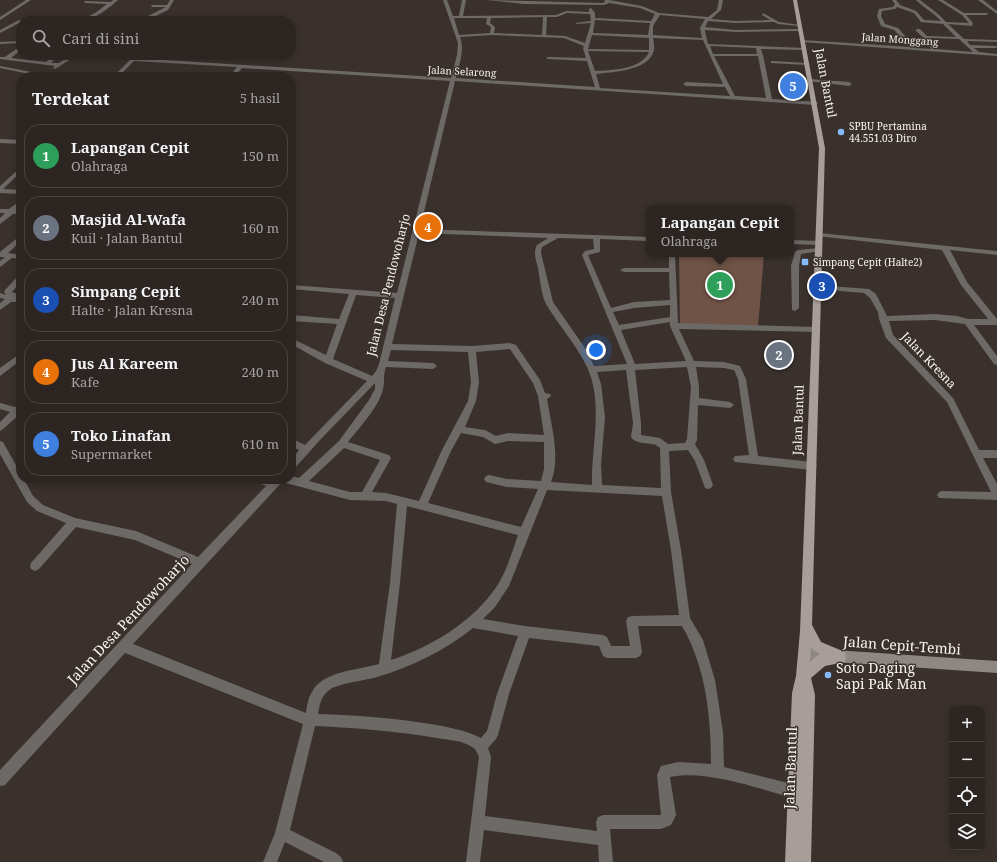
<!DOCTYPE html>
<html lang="id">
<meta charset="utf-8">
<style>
body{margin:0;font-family:"Noto Serif",serif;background:#38312f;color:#f1f3f6}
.controls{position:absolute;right:12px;bottom:12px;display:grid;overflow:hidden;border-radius:8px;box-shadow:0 2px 10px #0003}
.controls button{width:36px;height:36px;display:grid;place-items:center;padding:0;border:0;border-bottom:1px solid #484240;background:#2c2522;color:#f1f3f6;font:20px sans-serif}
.you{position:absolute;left:596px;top:350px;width:14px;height:14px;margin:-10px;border:3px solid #fff;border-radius:50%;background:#1a73e8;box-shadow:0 0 0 6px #1a73e833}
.badge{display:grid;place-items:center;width:26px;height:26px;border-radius:50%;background:#86bbfb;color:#fff;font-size:13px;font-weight:700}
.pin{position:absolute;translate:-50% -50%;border:2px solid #fff;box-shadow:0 1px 4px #0006}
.popup{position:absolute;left:646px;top:205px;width:148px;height:52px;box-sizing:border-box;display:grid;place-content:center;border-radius:8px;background:#2c2522;filter:drop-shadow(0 1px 3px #0005);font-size:13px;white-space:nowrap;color:#a6a5a5}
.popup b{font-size:15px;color:#f1f3f6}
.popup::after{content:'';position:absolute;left:50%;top:100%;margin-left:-8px;border:8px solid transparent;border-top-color:#2c2522}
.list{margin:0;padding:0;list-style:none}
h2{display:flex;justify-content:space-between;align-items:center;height:52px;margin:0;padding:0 16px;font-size:17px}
h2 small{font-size:13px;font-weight:400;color:#a6a5a5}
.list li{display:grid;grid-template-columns:26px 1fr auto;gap:12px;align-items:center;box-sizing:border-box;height:64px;margin:0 8px 8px;padding:0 8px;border:1px solid #484240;border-radius:16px}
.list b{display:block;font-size:15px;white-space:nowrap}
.list p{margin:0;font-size:13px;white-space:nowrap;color:#a6a5a5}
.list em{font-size:13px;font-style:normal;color:#a6a5a5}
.icon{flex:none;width:22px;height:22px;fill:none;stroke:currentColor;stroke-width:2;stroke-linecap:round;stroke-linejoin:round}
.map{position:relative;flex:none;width:997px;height:862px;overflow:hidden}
.search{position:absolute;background:#2c2522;box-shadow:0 2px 10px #0003;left:16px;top:16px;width:280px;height:44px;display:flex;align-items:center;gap:10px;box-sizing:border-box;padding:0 14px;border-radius:16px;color:#a6a5a5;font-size:15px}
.panel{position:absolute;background:#2c2522;box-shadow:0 2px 10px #0003;left:16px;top:72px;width:280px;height:412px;border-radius:16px}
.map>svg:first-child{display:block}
.green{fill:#705347}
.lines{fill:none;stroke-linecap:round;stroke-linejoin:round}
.minor{fill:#6d6967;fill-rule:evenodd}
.secondary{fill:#8e8783;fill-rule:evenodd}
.primary{fill:#a79d99;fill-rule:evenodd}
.poi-dot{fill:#86bbfb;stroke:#3a312d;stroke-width:1.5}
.labels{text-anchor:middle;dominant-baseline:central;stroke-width:3;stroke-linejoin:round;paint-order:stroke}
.far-street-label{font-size:10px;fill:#f9f3f0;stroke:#3a312d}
.far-poi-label{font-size:10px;fill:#f9f3f0;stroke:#3a312d;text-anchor:start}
.street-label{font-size:12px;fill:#f9f3f0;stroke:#3a312d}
.near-street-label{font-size:14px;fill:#f9f3f0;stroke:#3a312d}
.near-poi-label{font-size:14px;fill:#f9f3f0;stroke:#3a312d;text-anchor:start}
</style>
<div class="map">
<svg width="997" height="862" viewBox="0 0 997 862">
<rect width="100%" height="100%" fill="#3a312d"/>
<path class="green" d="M679 254H764L758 328 680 325Z"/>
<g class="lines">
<g class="minor">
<path d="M26 0H31L0 20V17Z"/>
<path d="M113 0H118C108 9 93 21 79 21L95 13 107 4 85 3 84 1 111 2Z"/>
<path d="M170 0H174L168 10 145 21 110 17 112 16 144 18 166 7H152L151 5H167Z"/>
<path d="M443 0H447L453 16H459L462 0H466L463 16 556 15 566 11 589 12V9L591 8 595 13V18L651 21 655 14 640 8 609 3 604 5 524 4 486 0 604 3 605 0H609L642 6 659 13 708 17 717 10 719 0H723L721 10 711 19 736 21 770 20 762 15 763 13 779 22 800 25 798 26 778 24 774 22 736 23 708 21 705 27 736 30 800 29 802 30 800 31 736 32 705 30V31L708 44 805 48 803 50 761 49 763 55 772 99 817 102 818 103 815 105 455 81 420 229 649 237V241L600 239V252L588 255 611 308 634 302 670 300 669 272H624L620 270 624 268H669V254H675L678 323 819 327 820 329 816 332 679 329 694 361 724 362 740 366 746 379 758 456 812 462 815 463 817 466 815 469 812 470 735 462 733 459 735 456 749 455 738 379 734 370 724 368 696 367 699 387V398L730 402 734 405 730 408 698 405 697 440 695 444 704 460 713 485 711 488 708 489 705 488 695 461 688 450 669 451 671 492 681 550 690 618 703 640 715 680 723 732 724 767 796 785 801 787 803 792 801 797 796 799C760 789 706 769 670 777L676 815 671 825 661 829H610L613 862H599L598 845 484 830 480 862H466L479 757C477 753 476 749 472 747 462 740 448 740 437 738 396 731 356 728 315 726L290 830 336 853 341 857 343 862H324L285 842 277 862H263L275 833 303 724 125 653 5 785 0 786V770L192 564 135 540 76 527 39 569 35 571 31 569 30 566 31 563 66 523 37 511 27 502 0 454V441L3 442 21 474V479H24L33 496 43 505 75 518 136 531 198 557 266 486 257 482 255 479H291V476L299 478 339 441 369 400 375 389V383L320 440 294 469 291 470V460L299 450 291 446V438L305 445 367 381 325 363 291 344V338L326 355 337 324 291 321V315L339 319 349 294 291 289V285L397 293 450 81 242 68 234 77H229L237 67 134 61 118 77H113L130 60 117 55H124L133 58 451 78 457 55 458 43ZM567 13 590 14 591 21 575 23 577 24 591 23 585 43 565 36 546 35 547 17H557ZM660 15 705 19 700 28 702 38 653 35V26ZM543 17 542 35 494 33 495 27 490 23 491 18ZM454 18H487L486 24 491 27 490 33 459 35ZM595 20 650 23 648 35 593 33ZM492 35 564 38 584 46 583 48 586 58 548 57 546 58 548 59 587 61 595 87 456 78C459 65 465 50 460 37ZM592 35 649 38V50L588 49ZM653 38 703 40 723 84 686 82 683 84 686 86 725 87 730 96 600 88 596 74C612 72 646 71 653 53 655 49 654 43 653 38ZM710 46 756 48 757 54H713ZM588 51 649 52C641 70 611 70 595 71ZM714 56H758L766 98 735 96ZM419 233 548 238 537 245C533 252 536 260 538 268 540 279 541 294 546 304 559 326 576 344 587 367 604 404 591 446 592 485L551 482C561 457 551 425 547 399L551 396 550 394 545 393 540 380 516 345 510 343 472 346 392 344ZM558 238 593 239 594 249 585 251 582 255 627 364 594 366 585 348 553 302 541 253 542 247ZM356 295 395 298 379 364 376 371 372 376 333 359ZM670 305V317L619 325 613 312 634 308ZM670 322V326L686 361 635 364 621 330ZM510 349 533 383 538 396 544 435 508 433 496 436 485 430 465 427 476 401 479 382 476 352ZM391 350 468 352 471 382 468 401 442 450 419 501 386 493 372 492 391 458 389 455 348 442C359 428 379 407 383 389 385 382 383 374 386 367L433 369 437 366 433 363 388 361ZM687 367 691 387 687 439 685 443 668 444 660 438 641 435V423L635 370ZM626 370 633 423 631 437C638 447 653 440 660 448L661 488 602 485 601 465 605 417 601 384 597 372ZM461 433 483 437 495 444 508 441 544 442V469L541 481 507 479 489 475 486 476 484 479 486 482 507 487 538 489 521 527 428 503 451 451ZM344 448 380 460 362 492H350L309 481ZM282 482 350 500 386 501 397 504 390 583 379 664C359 670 322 671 312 692 308 698 307 706 306 713L133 644ZM547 490 662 496 671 550 679 615 632 616 628 617 626 621 630 646H611L607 637 603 635 525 626 483 619 495 607 509 586ZM407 506 518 535C512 552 507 570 497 586 473 622 431 647 391 660L400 583ZM638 626H682C706 667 711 717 711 764L678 762 661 766 657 775 661 815H603L598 817 596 822 597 831 485 816 491 757 488 748 496 739 498 735 509 694 529 638 599 646 603 656 607 658H636L640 656 642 652ZM473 628 518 636 497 694 487 731 481 738C465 730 448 727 431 724 393 718 356 715 318 714 320 703 321 695 332 688 347 682 362 681 377 677 411 667 446 650 473 628Z"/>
<path d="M892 0H896L900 5 916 11 924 20 941 21C933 12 924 8 916 0H920C930 8 937 12 946 22L969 23 962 15 938 0H943L964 13H988L987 15H966L973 23 972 26 948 24 964 39 997 40V42L967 41 970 45 997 46 996 48H974L979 52 997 54V56L802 42 800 41 802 40 911 47 894 30 881 26 877 16 879 9 893 7 895 4ZM897 7 914 13 921 22 943 24 956 37 927 36 920 29H916V31L926 40 931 49 916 48 898 28 885 24 881 16 882 11 895 9ZM930 38 959 39 973 52 936 49Z"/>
<path d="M978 0H983L997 11V14Z"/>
<path d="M19 20 23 21 0 33V30Z"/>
<path d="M21 41V43L0 44V42Z"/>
<path d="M19 47H21V50L11 58 46 62 53 56 52 55H60L51 63H59L67 58 71 59 55 69 53 68 55 66 0 59V57H5Z"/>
<path d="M773 61 807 63 809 64 807 65 771 63V61Z"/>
<path d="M0 66 52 76 54 77H44L0 68Z"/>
<path d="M810 79 849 82 852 84 849 86 808 81V79Z"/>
<path d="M0 139 21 140V144L0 143Z"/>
<path d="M21 167V172L3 189 21 190V194L0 193V186Z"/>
<path d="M21 200V206L16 210H21V214H13L0 224V218L5 213H0V209H9Z"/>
<path d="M819 233 997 251V255L950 250 967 282 997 319V325H974L997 356V365L994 364 965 324 935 320 889 321 893 335 953 398 979 450H997V458H983L997 484V500L939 498 937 495 939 492 942 491 991 492 947 402 886 338 879 319 878 312 870 298 864 293 816 289 812 287 816 285 869 289 876 294 887 316 935 314 957 316 968 319H988L961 285 942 250 817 236V234Z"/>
<path d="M21 235V241L8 253 21 255V259L12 258 0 267V261L5 257H0V252Z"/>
<path d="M791 240 819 241 822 243 819 245 791 244Z"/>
<path d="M818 248 821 250 820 251 801 254 799 266V308L795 311 792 310 791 266 795 252 798 250Z"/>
<path d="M18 276H21V282L12 292 21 295V300L17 299V302H11L0 310V303L5 299 0 298V293L6 295 4 292 5 290Z"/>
<path d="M21 353V360L0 376V368Z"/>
<path d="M0 403 15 407 21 404V415H19L3 429 0 431V422L10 412 0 409Z"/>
</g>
<path class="secondary" d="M805 648 997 661V673L805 660 800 659 799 654 800 649Z"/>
<path class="primary" d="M793 0H797L825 148 812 625 821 642 845 652 846 657 845 662 825 666 811 678 815 695 811 862H785L792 693 796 676 800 631 819 148ZM811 648 813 650 820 654 810 661Z"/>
</g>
<g class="poi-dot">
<circle cx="841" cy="132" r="4"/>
<rect x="801" y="258" width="8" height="8" rx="2"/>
<circle cx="828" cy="675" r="4"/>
</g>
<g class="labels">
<g class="far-street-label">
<text transform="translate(900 39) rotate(4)">Jalan Monggang</text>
<text transform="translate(462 71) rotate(3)">Jalan Selarong</text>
</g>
<g class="far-poi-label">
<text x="849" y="126">SPBU Pertamina<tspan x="849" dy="12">44.551.03 Diro</tspan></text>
<text x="813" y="262">Simpang Cepit (Halte2)</text>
</g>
<g class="street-label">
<text transform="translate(826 83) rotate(79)">Jalan Bantul</text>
<text transform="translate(388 285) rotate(-76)">Jalan Desa Pendowoharjo</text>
<text transform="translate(929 360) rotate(46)">Jalan Kresna</text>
<text transform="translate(798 420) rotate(-88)">Jalan Bantul</text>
</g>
<g class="near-street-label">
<text transform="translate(128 619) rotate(-47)">Jalan Desa Pendowoharjo</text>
<text transform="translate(902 645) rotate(4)">Jalan Cepit-Tembi</text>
<text transform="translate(790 768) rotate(-88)">Jalan Bantul</text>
</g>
<g class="near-poi-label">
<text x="836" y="667">Soto Daging<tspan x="836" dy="16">Sapi Pak Man</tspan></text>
</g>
</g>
</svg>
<div class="controls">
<button>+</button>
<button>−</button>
<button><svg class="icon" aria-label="locate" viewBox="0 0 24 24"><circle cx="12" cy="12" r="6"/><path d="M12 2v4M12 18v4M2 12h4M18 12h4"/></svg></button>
<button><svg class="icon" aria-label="layers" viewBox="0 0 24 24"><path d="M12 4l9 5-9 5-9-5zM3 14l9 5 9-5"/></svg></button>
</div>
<div class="you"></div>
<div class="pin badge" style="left:720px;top:285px;background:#2e9e5b">1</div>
<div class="popup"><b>Lapangan Cepit</b>Olahraga</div>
<div class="pin badge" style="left:779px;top:355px;background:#6b7280">2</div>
<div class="pin badge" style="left:822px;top:286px;background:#1a4fb4">3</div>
<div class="pin badge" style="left:428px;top:227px;background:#e8710a">4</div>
<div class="pin badge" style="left:793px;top:86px;background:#3f7fe0">5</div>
<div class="search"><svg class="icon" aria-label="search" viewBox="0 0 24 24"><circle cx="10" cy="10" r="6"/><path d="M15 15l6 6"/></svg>Cari di sini</div>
<section class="panel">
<h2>Terdekat<small>5 hasil</small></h2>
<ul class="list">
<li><span class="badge" style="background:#2e9e5b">1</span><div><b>Lapangan Cepit</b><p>Olahraga</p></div><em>150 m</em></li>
<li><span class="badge" style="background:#6b7280">2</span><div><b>Masjid Al-Wafa</b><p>Kuil · Jalan Bantul</p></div><em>160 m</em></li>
<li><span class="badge" style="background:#1a4fb4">3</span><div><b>Simpang Cepit</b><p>Halte · Jalan Kresna</p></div><em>240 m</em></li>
<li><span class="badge" style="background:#e8710a">4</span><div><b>Jus Al Kareem</b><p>Kafe</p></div><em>240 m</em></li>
<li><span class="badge" style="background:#3f7fe0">5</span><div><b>Toko Linafan</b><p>Supermarket</p></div><em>610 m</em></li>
</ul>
</section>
</div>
